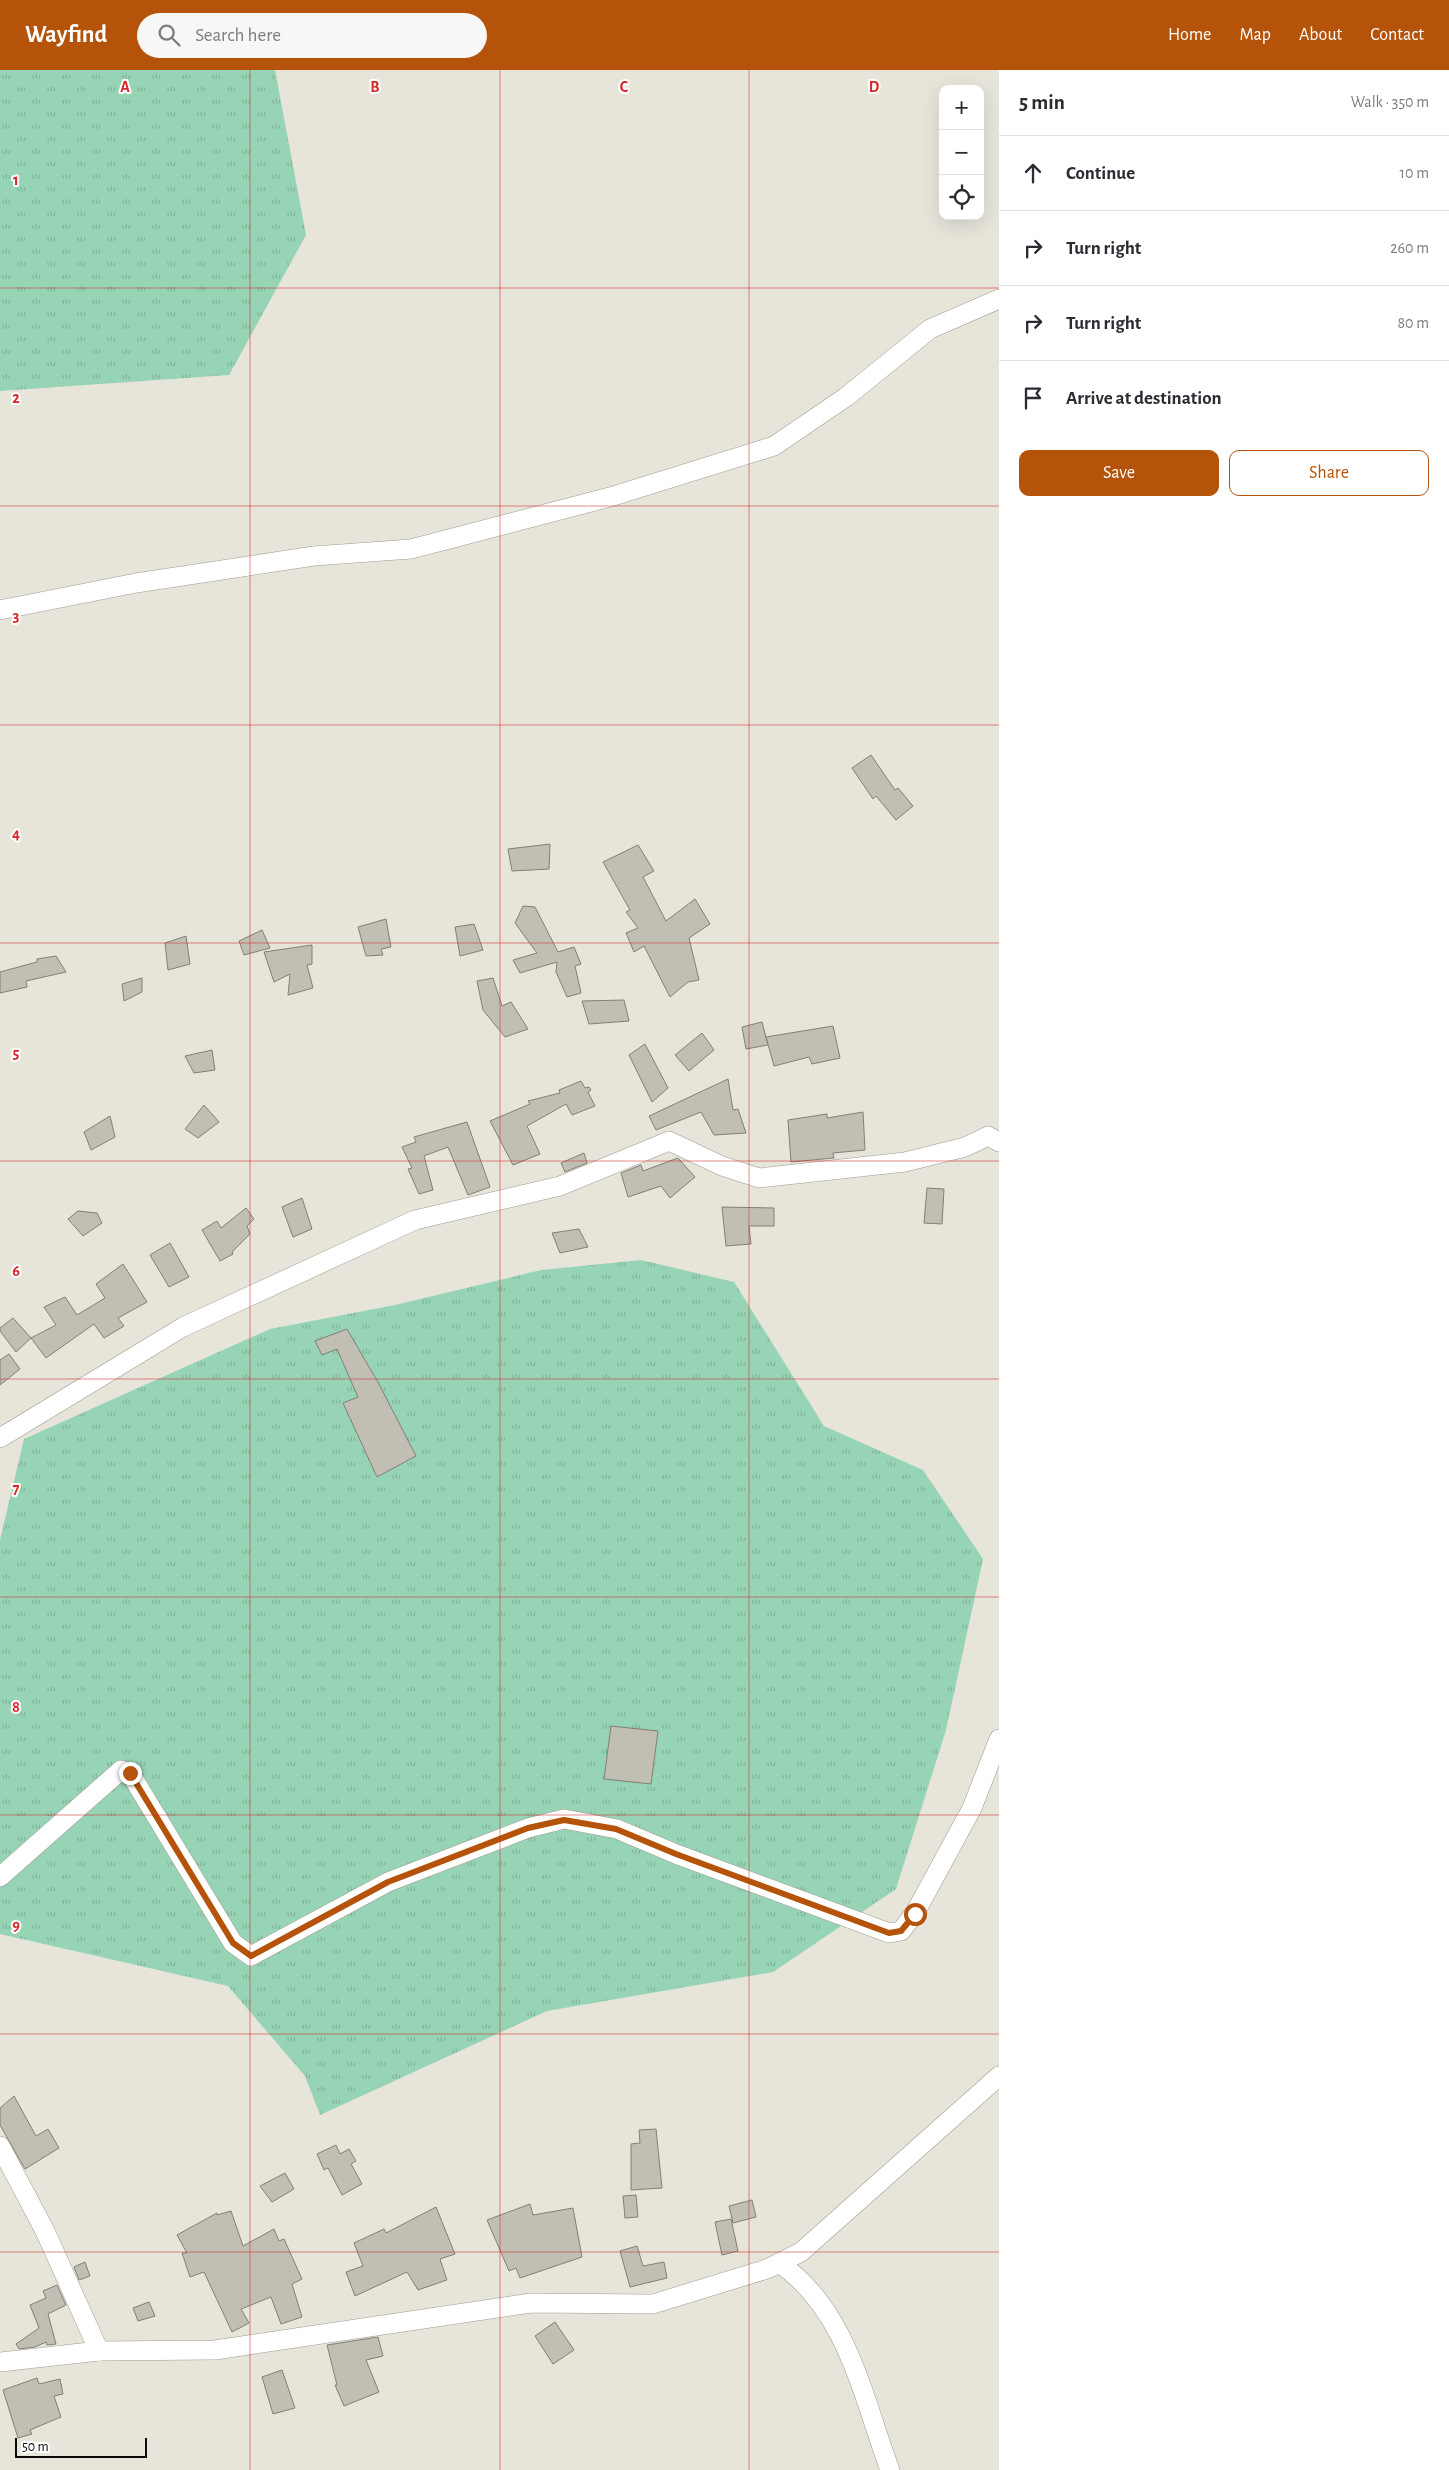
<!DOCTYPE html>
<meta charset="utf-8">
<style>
body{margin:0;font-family:"Alegreya Sans",sans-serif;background:#f7f7f7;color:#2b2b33}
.controls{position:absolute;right:15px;top:15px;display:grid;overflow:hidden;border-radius:10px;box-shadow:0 5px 20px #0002}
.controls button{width:45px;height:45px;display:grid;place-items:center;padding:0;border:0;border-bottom:1px solid #e1e1e2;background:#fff;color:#2b2b33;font:25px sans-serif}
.scale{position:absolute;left:15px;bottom:12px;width:132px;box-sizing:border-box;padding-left:5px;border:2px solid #0c0b08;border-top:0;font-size:14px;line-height:18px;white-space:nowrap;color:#0c0b08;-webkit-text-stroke:4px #fff;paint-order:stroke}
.stop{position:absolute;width:15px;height:15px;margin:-11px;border:4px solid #b45309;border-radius:50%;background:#fff}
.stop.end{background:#b45309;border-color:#fff;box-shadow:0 1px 5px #0008}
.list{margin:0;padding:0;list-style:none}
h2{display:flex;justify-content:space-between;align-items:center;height:65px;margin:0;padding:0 20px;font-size:21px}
h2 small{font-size:16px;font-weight:400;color:#7c7c81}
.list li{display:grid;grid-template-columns:32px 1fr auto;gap:15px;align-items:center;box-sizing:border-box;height:75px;padding:0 20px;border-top:1px solid #e1e1e2}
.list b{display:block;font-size:19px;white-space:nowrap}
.list em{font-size:16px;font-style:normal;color:#7c7c81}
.actions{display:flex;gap:10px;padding:15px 20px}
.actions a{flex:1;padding:11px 0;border:1px solid #b45309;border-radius:10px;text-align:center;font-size:18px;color:#b45309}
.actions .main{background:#b45309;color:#fff}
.icon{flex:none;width:28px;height:28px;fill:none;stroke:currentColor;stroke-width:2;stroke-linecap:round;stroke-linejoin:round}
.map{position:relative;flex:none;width:999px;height:2400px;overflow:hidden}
header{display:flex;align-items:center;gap:30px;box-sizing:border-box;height:70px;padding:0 25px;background:#b45309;color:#fff}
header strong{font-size:24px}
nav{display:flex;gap:28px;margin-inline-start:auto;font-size:18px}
.search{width:350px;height:45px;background:#f7f7f7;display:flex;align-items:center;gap:12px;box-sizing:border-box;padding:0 18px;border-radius:28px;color:#7c7c81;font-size:19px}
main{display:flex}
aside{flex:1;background:#fff}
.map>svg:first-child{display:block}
.grass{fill:url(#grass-tufts)}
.building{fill:#c1beb4;stroke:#827f76}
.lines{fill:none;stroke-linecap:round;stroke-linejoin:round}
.minor-casing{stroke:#9e9b91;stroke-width:20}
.minor{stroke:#fff;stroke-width:19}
.route{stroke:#b45309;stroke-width:6}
.grid{fill:none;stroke:#d62828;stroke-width:1;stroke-opacity:0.55}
.grid-label{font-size:16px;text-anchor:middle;font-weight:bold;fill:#d62828;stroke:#fff;stroke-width:4;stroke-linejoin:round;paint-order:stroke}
</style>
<header>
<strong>Wayfind</strong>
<div class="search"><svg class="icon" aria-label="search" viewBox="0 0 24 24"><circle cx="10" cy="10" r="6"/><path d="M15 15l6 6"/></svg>Search here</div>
<nav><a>Home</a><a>Map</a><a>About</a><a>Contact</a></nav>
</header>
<main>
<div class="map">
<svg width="999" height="2400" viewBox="0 0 999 2400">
<defs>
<pattern id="grass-tufts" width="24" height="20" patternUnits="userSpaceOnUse" patternTransform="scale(1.25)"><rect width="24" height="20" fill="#97d4b5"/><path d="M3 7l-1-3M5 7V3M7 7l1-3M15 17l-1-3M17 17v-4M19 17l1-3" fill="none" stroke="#81b59a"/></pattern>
</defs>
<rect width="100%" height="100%" fill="#e7e4da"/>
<g class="grass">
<path d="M0 0H275L306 165 229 305 0 321Z"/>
<path d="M641 1190 734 1212 824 1356 923 1400 983 1489 946 1660 896 1819 773 1902 547 1941 320 2045 305 2006 228 1916 0 1864V1470L24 1369 270 1259 395 1235 541 1200Z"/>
</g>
<g class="building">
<path d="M871 685 895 720 898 718 913 736 896 750 876 726 873 729 852 698Z"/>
<path d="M550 774 549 799 512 801 508 779Z"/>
<path d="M638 775 654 801 643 807 666 851 695 829 710 854 689 868 699 910 688 912 670 927 644 876 634 882 626 863 638 858 626 842 630 840 603 792Z"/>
<path d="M523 836 535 837 558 882 574 877 581 894 575 896 581 923 567 927 556 902 557 892 520 903 513 890 537 883 515 853Z"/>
<path d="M386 849 391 877 381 879 383 885 366 886 358 857Z"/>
<path d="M474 854 483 880 460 886 455 857Z"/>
<path d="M262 860 270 878 244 885 239 871Z"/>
<path d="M186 866 190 894 168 900 165 873Z"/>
<path d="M312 875V894L307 895 313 918 288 925 290 904 274 912 264 882Z"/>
<path d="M56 886 66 902 26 911 27 917 0 923V902L37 892V889Z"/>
<path d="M142 908V922L124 931 122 914Z"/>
<path d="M493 908 502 936 511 932 528 959 505 967 483 940 477 911Z"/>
<path d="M624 930 629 951 589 954 582 931Z"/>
<path d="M762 952 768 975 746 979 742 957Z"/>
<path d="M833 956 840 988 812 994 809 987 774 996 766 967Z"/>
<path d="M702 963 714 980 689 1001 675 985Z"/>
<path d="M645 974 668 1018 652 1032 629 985Z"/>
<path d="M212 980 215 1000 194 1003 185 986Z"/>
<path d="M728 1009 733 1040 738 1039 746 1063 714 1065 701 1042 656 1060 649 1046Z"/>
<path d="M581 1011 585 1018 589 1017 591 1020 588 1022 595 1036 572 1045 566 1034 527 1056 540 1084 513 1095 490 1051 530 1034 528 1031 560 1023 559 1020Z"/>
<path d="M204 1035 219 1052 198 1068 185 1059Z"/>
<path d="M863 1042 865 1080 833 1083 834 1088 791 1092 788 1050 827 1044V1048Z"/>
<path d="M110 1046 115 1067 91 1080 84 1062Z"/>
<path d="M467 1052 490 1117 468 1125 448 1077 424 1086 433 1120 419 1124 408 1099 412 1098 402 1077 416 1072 414 1067Z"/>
<path d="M584 1083 587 1093 565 1102 561 1093Z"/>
<path d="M678 1088 695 1107 670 1128 661 1116 628 1127 621 1103 641 1095 643 1101Z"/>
<path d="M927 1118 944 1119 942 1154 924 1153Z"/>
<path d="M302 1128 312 1159 293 1167 282 1137Z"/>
<path d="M722 1137 774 1138V1156H749L751 1174 726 1176Z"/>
<path d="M246 1138 254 1149 247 1156 250 1164 232 1182 233 1184 220 1191 202 1160 217 1151 221 1158Z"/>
<path d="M78 1141 97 1143 102 1153 83 1166 68 1149Z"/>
<path d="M579 1159 588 1177 560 1183 552 1163Z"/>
<path d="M170 1173 189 1207 169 1217 150 1185Z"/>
<path d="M123 1194 147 1232 118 1248 124 1256 104 1268 94 1254 46 1288 31 1268 56 1255 44 1237 65 1227 77 1245 105 1228 96 1214Z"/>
<path d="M13 1248 31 1268 16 1282 0 1261V1258Z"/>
<path d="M347 1259 379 1314 416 1386 377 1407 343 1333 358 1327 337 1279 322 1285 315 1271Z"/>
<path d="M9 1284 20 1299 0 1315V1290Z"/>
<path d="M611 1656 658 1661 651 1714 604 1709Z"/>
<path d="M14 2026 36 2066 48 2059 59 2078 25 2099 0 2055V2038Z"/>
<path d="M656 2059 662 2118 631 2120V2074L640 2073 639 2060Z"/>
<path d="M336 2075 340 2084 349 2079 356 2091 351 2094 362 2114 342 2125 328 2098 324 2100 317 2084Z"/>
<path d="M285 2103 294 2119 272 2132 260 2116Z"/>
<path d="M636 2125 638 2147 625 2148 623 2126Z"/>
<path d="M752 2130 756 2147 733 2153 729 2136Z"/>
<path d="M530 2134 533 2145 573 2138 582 2187 520 2208 516 2198 509 2201 487 2150Z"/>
<path d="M436 2137 455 2184 440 2189 447 2210 418 2220 407 2202 355 2226 346 2202 363 2196 354 2173 384 2159 386 2163Z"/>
<path d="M231 2141 243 2176 274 2159 279 2171 284 2169 302 2209 292 2214 302 2247 281 2254 271 2227 241 2239 249 2253 232 2262 204 2202 190 2207 182 2183H187L177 2165 217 2143V2145Z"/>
<path d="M731 2149 738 2181 722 2185 715 2152Z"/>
<path d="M637 2176 643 2196 664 2192 667 2208 630 2217 620 2181Z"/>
<path d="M85 2192 90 2206 79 2210 74 2197Z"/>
<path d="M57 2215 66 2235 48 2244 56 2274 47 2275 46 2272 35 2277 19 2279 16 2274 39 2258 30 2235 46 2228 43 2221Z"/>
<path d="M149 2232 155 2246 138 2251 133 2238Z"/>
<path d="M555 2252 574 2280 553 2294 535 2266Z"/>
<path d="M378 2267 383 2286 366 2290 379 2322 344 2336 335 2315H337L327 2275Z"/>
<path d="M282 2300 295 2338 273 2344 262 2307Z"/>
<path d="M37 2308 39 2314 60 2309 63 2324 54 2326 61 2347 30 2360 32 2364 18 2368 3 2320Z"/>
</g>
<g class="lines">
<g class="minor-casing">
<g id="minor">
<path d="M0 540 136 513 314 486 411 479 610 427 774 376 846 327 930 259 999 229"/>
<path d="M0 1368 183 1257 415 1150 560 1116 669 1071 722 1096 759 1108 905 1092 965 1077 988 1066 999 1072"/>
<path d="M0 1807 121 1700 130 1703 233 1873 251 1886 388 1812 528 1758 564 1749 617 1759 676 1784 889 1863 901 1861 915 1843 972 1738 999 1669"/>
<path d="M0 2076 45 2161 99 2281"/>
<path d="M779 2193C847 2239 863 2328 890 2400"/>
<path d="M0 2292 99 2281 215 2280 531 2233 653 2234 767 2199 801 2182 999 2006"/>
</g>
</g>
<use href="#minor" class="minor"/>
</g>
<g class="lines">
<path class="route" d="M130 1703 233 1873 251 1886 388 1812 528 1758 564 1750 616 1759 676 1784 889 1863 901 1861 915 1844"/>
</g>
<path class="grid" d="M250 0V2400M500 0V2400M749 0V2400M0 218H999M0 436H999M0 655H999M0 873H999M0 1091H999M0 1309H999M0 1527H999M0 1745H999M0 1964H999M0 2182H999"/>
<g class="grid-label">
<text x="125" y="22">A</text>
<text x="375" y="22">B</text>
<text x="624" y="22">C</text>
<text x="874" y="22">D</text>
<text x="16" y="115">1</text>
<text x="16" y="333">2</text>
<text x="16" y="551">3</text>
<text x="16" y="769">4</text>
<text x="16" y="988">5</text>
<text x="16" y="1206">6</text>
<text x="16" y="1424">7</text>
<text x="16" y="1642">8</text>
<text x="16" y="1860">9</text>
</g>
</svg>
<div class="controls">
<button>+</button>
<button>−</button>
<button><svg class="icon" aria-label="locate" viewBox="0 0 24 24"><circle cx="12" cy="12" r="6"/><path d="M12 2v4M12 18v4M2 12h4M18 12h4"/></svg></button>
</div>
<div class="scale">50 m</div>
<div class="stop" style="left:915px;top:1844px"></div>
<div class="stop end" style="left:130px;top:1703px"></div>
</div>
<aside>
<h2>5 min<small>Walk · 350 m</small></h2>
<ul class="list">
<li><svg class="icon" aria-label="ahead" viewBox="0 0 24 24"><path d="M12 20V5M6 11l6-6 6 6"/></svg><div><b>Continue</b></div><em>10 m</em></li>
<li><svg class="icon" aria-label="right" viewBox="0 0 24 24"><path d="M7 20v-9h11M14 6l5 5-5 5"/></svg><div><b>Turn right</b></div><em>260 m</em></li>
<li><svg class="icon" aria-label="right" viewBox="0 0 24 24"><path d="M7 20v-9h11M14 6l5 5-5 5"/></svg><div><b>Turn right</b></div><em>80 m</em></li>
<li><svg class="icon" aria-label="arrive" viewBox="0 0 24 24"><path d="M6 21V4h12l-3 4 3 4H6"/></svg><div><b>Arrive at destination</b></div></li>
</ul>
<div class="actions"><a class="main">Save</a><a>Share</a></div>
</aside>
</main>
